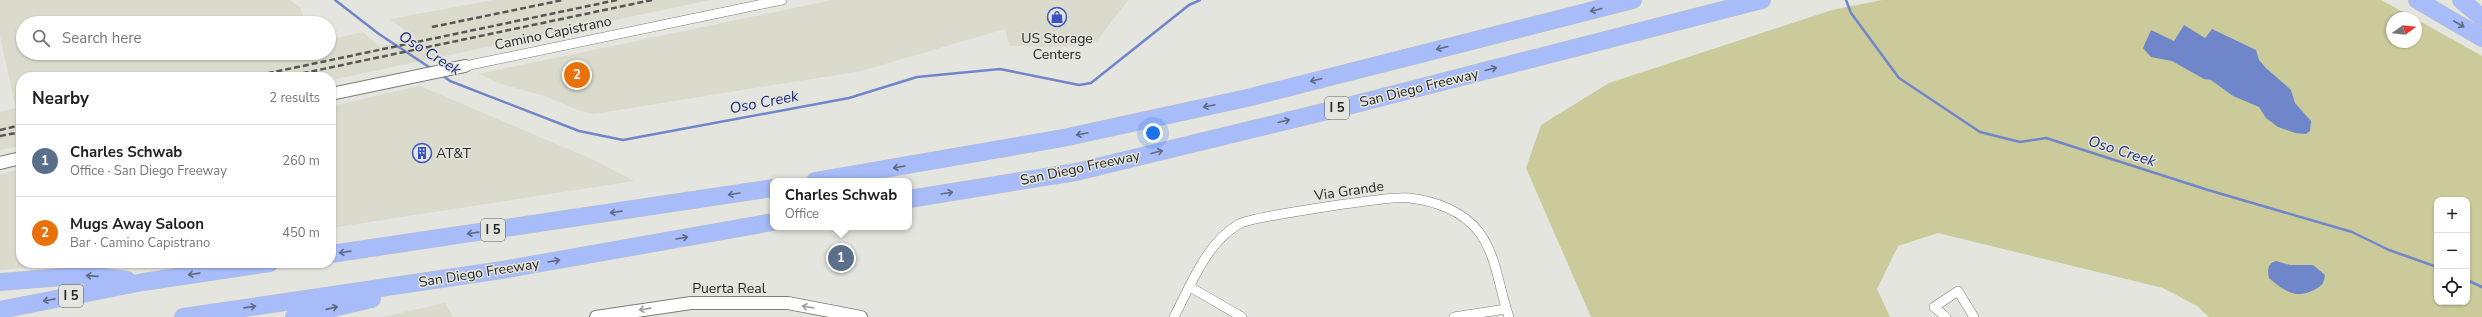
<!DOCTYPE html>
<meta charset="utf-8">
<style>
body{margin:0;font-family:"Nunito Sans",sans-serif;background:#f2f2f2;color:#202124}
.controls{position:absolute;right:12px;bottom:12px;display:grid;overflow:hidden;border-radius:8px;box-shadow:0 1px 3px #0004}
.controls button{width:36px;height:36px;display:grid;place-items:center;padding:0;border:0;border-bottom:1px solid #e0e0e0;background:#fff;color:#202124;font:20px sans-serif}
.compass{position:absolute;left:2386px;top:12px;width:36px;height:36px;border-radius:50%;background:#fff;box-shadow:0 1px 3px #0004;rotate:75deg}
.you{position:absolute;left:1153px;top:133px;width:14px;height:14px;margin:-10px;border:3px solid #fff;border-radius:50%;background:#1a73e8;box-shadow:0 0 0 6px #1a73e833}
.badge{display:grid;place-items:center;width:26px;height:26px;border-radius:50%;background:#3b51c4;color:#fff;font-size:13px;font-weight:700}
.pin{position:absolute;translate:-50% -50%;border:2px solid #fff;box-shadow:0 1px 4px #0006}
.popup{position:absolute;left:770px;top:178px;width:142px;height:52px;box-sizing:border-box;display:grid;place-content:center;border-radius:8px;background:#fff;filter:drop-shadow(0 1px 3px #0005);font-size:13px;white-space:nowrap;color:#757577}
.popup b{font-size:15px;color:#202124}
.popup::after{content:'';position:absolute;left:50%;top:100%;margin-left:-8px;border:8px solid transparent;border-top-color:#fff}
.list{margin:0;padding:0;list-style:none}
h2{display:flex;justify-content:space-between;align-items:center;height:52px;margin:0;padding:0 16px;font-size:17px}
h2 small{font-size:13px;font-weight:400;color:#757577}
.list li{display:grid;grid-template-columns:26px 1fr auto;gap:12px;align-items:center;box-sizing:border-box;height:72px;padding:0 16px;border-top:1px solid #e0e0e0}
.list b{display:block;font-size:15px;white-space:nowrap}
.list p{margin:0;font-size:13px;white-space:nowrap;color:#757577}
.list em{font-size:13px;font-style:normal;color:#757577}
.icon{flex:none;width:22px;height:22px;fill:none;stroke:currentColor;stroke-width:2;stroke-linecap:round;stroke-linejoin:round}
.map{position:relative;flex:none;width:2482px;height:317px;overflow:hidden}
.search{position:absolute;background:#fff;box-shadow:0 1px 3px #0004;left:16px;top:16px;width:320px;height:44px;display:flex;align-items:center;gap:10px;box-sizing:border-box;padding:0 14px;border-radius:22px;color:#757577;font-size:15px}
.panel{position:absolute;background:#fff;box-shadow:0 1px 3px #0004;left:16px;top:72px;width:320px;height:196px;border-radius:16px}
.map>svg:first-child{display:block}
.built{fill:#dadbcd}
.green{fill:#caca9a;fill-rule:evenodd}
.water{fill:#7086ca}
.lines{fill:none;stroke-linecap:round;stroke-linejoin:round}
.stream{stroke:#7086ca;stroke-width:2.5}
.minor-casing{stroke:#7d7e77;stroke-width:10}
.tertiary-casing{stroke:#7d7e77;stroke-width:14}
.motorway-casing{stroke:#c2c2c2;stroke-width:18}
.minor{stroke:#fff;stroke-width:9}
.tertiary{stroke:#fff;stroke-width:12}
.motorway{stroke:#a7bcf9;stroke-width:17}
.rail{stroke:#565653;stroke-width:2.5;stroke-dasharray:6 3;stroke-linecap:butt}
.oneway{stroke:#606a84}
.oneway2{stroke:#9d9d9c}
.labels{text-anchor:middle;dominant-baseline:central;stroke-width:3;stroke-linejoin:round;paint-order:stroke}
.shield{fill:#e4e5de;stroke:#5f5f5c;stroke-width:1}
.shield-label{font-size:13px;font-weight:bold;fill:#262624}
.street-label{font-size:14px;fill:#262624;stroke:#e4e5de}
.poi-label{font-size:14px;fill:#262624;stroke:#e4e5de}
.water-label{font-size:15px;font-style:italic;fill:#1c297a;stroke:#e4e5de}
</style>
<div class="map">
<svg width="2482" height="317" viewBox="0 0 2482 317">
<rect width="100%" height="100%" fill="#e4e5de"/>
<g class="built">
<path d="M0 0H290L301 8 305 23H23V53H329V40L363 32 380 47 415 38 390 19 493 0H710L331 80V77H21V146L0 150V112L16 108 0 36Z"/>
<path d="M832 0H1128L1097 41 1068 47 1009 46 1005 29 861 71 594 114 580 111 545 96 504 85 478 74Z"/>
<path d="M420 86 594 160 634 181 331 228V106Z"/>
<path d="M21 170V263H88L0 270V174Z"/>
<path d="M445 303 453 317H382Z"/>
</g>
<path class="green" d="M1882 0H2381L2414 18H2392V42H2416V19L2482 56V317H2209L2197 306 2163 288 1938 233 1898 246 1877 289 1890 317H1591L1526 168 1541 125 1609 83 1832 10ZM2437 200H2467V302H2437Z"/>
<g class="water">
<path d="M2184 25 2205 38 2212 29 2256 50 2259 60 2266 68 2291 90 2295 103 2311 121 2310 131 2306 134 2295 133 2278 127 2266 118 2259 107 2233 96 2211 80 2204 79 2172 61 2151 57 2143 48 2151 30 2174 41Z"/>
<path d="M2276 261 2290 265H2313L2325 275C2324 283 2322 286 2314 290 2296 300 2283 290 2269 278 2267 270 2268 263 2276 261Z"/>
</g>
<g class="lines">
<g class="stream">
<path d="M335 0 379 34 432 69"/>
<path d="M1846 0 1851 13 1899 78 1980 132 2020 142 2046 138 2208 190 2352 232 2389 250 2437 267"/>
<path d="M442 75 450 81 579 131 623 140 849 98 917 77 1000 69 1079 85 1091 83 1189 5 1200 0"/>
<path d="M2467 280 2482 287"/>
</g>
<g class="minor-casing">
<g id="minor">
<path d="M465 66 782 0"/>
<path d="M1190 287 1242 317"/>
<path d="M1174 317C1191 285 1206 243 1239 224 1251 217 1395 195 1410 198 1435 201 1463 211 1479 232 1497 256 1499 289 1509 317"/>
<path d="M1454 317 1506 309"/>
<path d="M1946 317 1934 307 1958 291 1974 317"/>
</g>
</g>
<g class="tertiary-casing">
<g id="tertiary">
<path d="M331 94 465 66"/>
<path d="M0 163 21 158"/>
<path d="M596 317 691 303H788L861 317"/>
</g>
</g>
<g class="motorway-casing">
<g id="motorway">
<path d="M2417 0 2482 38"/>
<path d="M2461 0 2482 18"/>
<path d="M815 181 1063 138 1247 98 1633 0"/>
<path d="M909 199 1076 172 1340 108 1762 0"/>
<path d="M331 254 773 188"/>
<path d="M0 282 88 275 127 280"/>
<path d="M0 310 143 282 270 263"/>
<path d="M183 317 502 270 773 222"/>
<path d="M294 317 372 299"/>
</g>
</g>
<use href="#minor" class="minor"/>
<use href="#tertiary" class="tertiary"/>
<use href="#motorway" class="motorway"/>
<g class="rail">
<path d="M432 27 563 0"/>
<path d="M250 77 617 0"/>
<path d="M285 77 652 0"/>
<path d="M0 130 21 125"/>
<path d="M0 136 21 132"/>
</g>
</g>
<defs><path id="oneway-shaft" d="M-6 0H5M1.5-3L5.5 0L1.5 3" fill="none" stroke-width="1.6" stroke-linecap="round" stroke-linejoin="round"/></defs>
<g class="oneway">
<use href="#oneway-shaft" transform="translate(1596 10) rotate(166)"/>
<use href="#oneway-shaft" transform="translate(2459 24) rotate(30)"/>
<use href="#oneway-shaft" transform="translate(1442 48) rotate(166)"/>
<use href="#oneway-shaft" transform="translate(1491 69) rotate(-14)"/>
<use href="#oneway-shaft" transform="translate(1316 80) rotate(166)"/>
<use href="#oneway-shaft" transform="translate(1209 106) rotate(168)"/>
<use href="#oneway-shaft" transform="translate(1284 121) rotate(-14)"/>
<use href="#oneway-shaft" transform="translate(1082 134) rotate(168)"/>
<use href="#oneway-shaft" transform="translate(1157 152) rotate(-14)"/>
<use href="#oneway-shaft" transform="translate(899 167) rotate(170)"/>
<use href="#oneway-shaft" transform="translate(947 193) rotate(-9)"/>
<use href="#oneway-shaft" transform="translate(734 194) rotate(171)"/>
<use href="#oneway-shaft" transform="translate(616 212) rotate(172)"/>
<use href="#oneway-shaft" transform="translate(473 233) rotate(172)"/>
<use href="#oneway-shaft" transform="translate(682 238) rotate(-10)"/>
<use href="#oneway-shaft" transform="translate(345 252) rotate(172)"/>
<use href="#oneway-shaft" transform="translate(554 261) rotate(-10)"/>
<use href="#oneway-shaft" transform="translate(194 274) rotate(172)"/>
<use href="#oneway-shaft" transform="translate(92 276) rotate(-176)"/>
<use href="#oneway-shaft" transform="translate(49 300) rotate(169)"/>
<use href="#oneway-shaft" transform="translate(250 307) rotate(-8)"/>
<use href="#oneway-shaft" transform="translate(332 308) rotate(-13)"/>
</g>
<g class="oneway2">
<use href="#oneway-shaft" transform="translate(808 307) rotate(-170)"/>
<use href="#oneway-shaft" transform="translate(645 309) rotate(172)"/>
</g>
<defs>
<g id="shop-ring" transform="scale(1)"><circle r="9.5" fill="#e4e5de" stroke="#3b51c4" stroke-width="1.5"/><path d="M-5-2.5h2.3a2.7 3.5 0 0 1 5.4 0H5L5.5 6h-11ZM-1.5-2.5h3a1.5 2.3 0 0 0-3 0Z" fill="#3b51c4"/></g>
<g id="building-ring" transform="scale(1)"><circle r="9.5" fill="#e4e5de" stroke="#3b51c4" stroke-width="1.5"/><path d="M-4-6H4V6H1V3H-1V6H-4ZM-2.5-4.3h1.7v1.8h-1.7ZM.8-4.3h1.7v1.8H.8ZM-2.5-1h1.7V.8h-1.7ZM.8-1h1.7V.8H.8Z" fill="#3b51c4"/></g>
</defs>
<g fill-rule="evenodd">
<use href="#shop-ring" x="1057" y="17"/>
<use href="#building-ring" x="422" y="153"/>
</g>
<g class="labels">
<g class="shield">
<rect x="1325" y="97" width="24" height="22" rx="3"/>
<rect x="481" y="219" width="24" height="22" rx="3"/>
<rect x="59" y="285" width="24" height="22" rx="3"/>
</g>
<g class="shield-label">
<text x="1337" y="108">I 5</text>
<text x="493" y="230">I 5</text>
<text x="71" y="296">I 5</text>
</g>
<g class="street-label">
<text transform="translate(553 33) rotate(-12)">Camino Capistrano</text>
<text transform="translate(1419 88) rotate(-14)">San Diego Freeway</text>
<text transform="translate(1080 168) rotate(-12)">San Diego Freeway</text>
<text transform="translate(1349 191) rotate(-8)">Via Grande</text>
<text transform="translate(479 273) rotate(-9)">San Diego Freeway</text>
<text x="729" y="288">Puerta Real</text>
</g>
<g class="poi-label">
<text x="1057" y="38">US Storage<tspan x="1057" dy="16">Centers</tspan></text>
<text x="436" y="153" text-anchor="start">AT&amp;T</text>
</g>
<g class="water-label">
<text transform="translate(430 53) rotate(32)">Oso Creek</text>
<text transform="translate(764 102) rotate(-11)">Oso Creek</text>
<text transform="translate(2122 151) rotate(18)">Oso Creek</text>
</g>
</g>
</svg>
<div class="controls">
<button>+</button>
<button>−</button>
<button><svg class="icon" aria-label="locate" viewBox="0 0 24 24"><circle cx="12" cy="12" r="6"/><path d="M12 2v4M12 18v4M2 12h4M18 12h4"/></svg></button>
</div>
<svg class="compass" viewBox="-18 -18 36 36"><path d="M0-13l5 13h-10z" fill="#e53935"/><path d="M0 13l5-13h-10z" fill="#757577"/></svg>
<div class="you"></div>
<div class="pin badge" style="left:841px;top:258px;background:#5c6f8a">1</div>
<div class="popup"><b>Charles Schwab</b>Office</div>
<div class="pin badge" style="left:577px;top:75px;background:#e8710a">2</div>
<div class="search"><svg class="icon" aria-label="search" viewBox="0 0 24 24"><circle cx="10" cy="10" r="6"/><path d="M15 15l6 6"/></svg>Search here</div>
<section class="panel">
<h2>Nearby<small>2 results</small></h2>
<ul class="list">
<li><span class="badge" style="background:#5c6f8a">1</span><div><b>Charles Schwab</b><p>Office · San Diego Freeway</p></div><em>260 m</em></li>
<li><span class="badge" style="background:#e8710a">2</span><div><b>Mugs Away Saloon</b><p>Bar · Camino Capistrano</p></div><em>450 m</em></li>
</ul>
</section>
</div>
